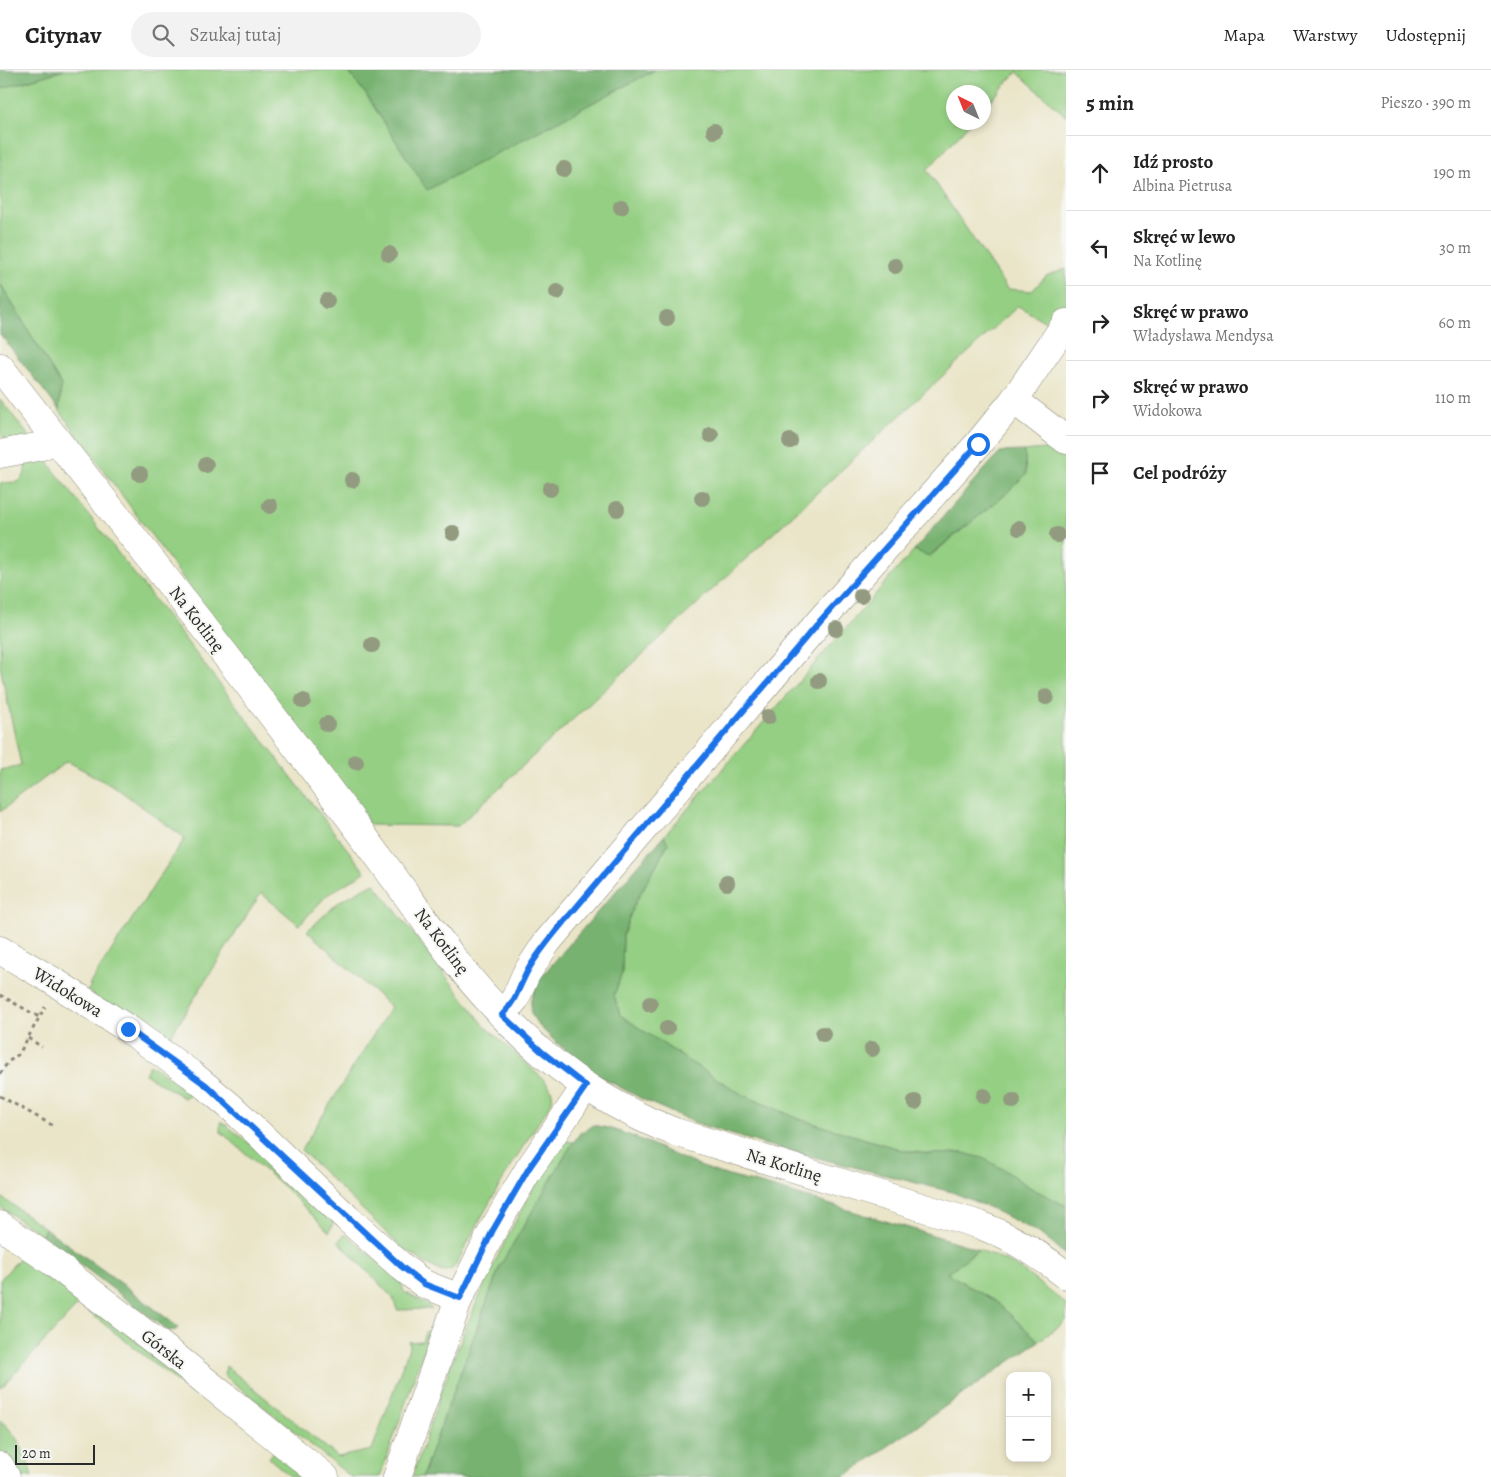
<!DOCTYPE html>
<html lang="pl">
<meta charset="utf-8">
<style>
body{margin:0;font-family:Alegreya,serif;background:#f2f2f2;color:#222}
.controls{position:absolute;right:15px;bottom:15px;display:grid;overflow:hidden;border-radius:10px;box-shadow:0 2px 8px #0003}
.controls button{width:45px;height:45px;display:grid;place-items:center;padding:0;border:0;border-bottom:1px solid #e0e0e0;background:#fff;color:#222;font:25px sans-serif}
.compass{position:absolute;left:946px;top:15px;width:45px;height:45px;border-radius:50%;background:#fff;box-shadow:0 2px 8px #0003;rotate:317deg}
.scale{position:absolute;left:15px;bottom:12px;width:80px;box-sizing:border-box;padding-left:5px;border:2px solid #2b2b2b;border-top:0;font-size:14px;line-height:18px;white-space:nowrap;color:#2b2b2b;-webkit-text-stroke:4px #f6f6f2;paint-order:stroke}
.stop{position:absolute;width:15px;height:15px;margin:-11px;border:4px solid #1a73e8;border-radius:50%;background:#fff}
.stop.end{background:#1a73e8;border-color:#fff;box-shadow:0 1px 5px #0008}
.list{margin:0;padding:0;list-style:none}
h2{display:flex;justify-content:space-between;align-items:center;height:65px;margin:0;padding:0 20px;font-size:21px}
h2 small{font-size:16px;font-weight:400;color:#767676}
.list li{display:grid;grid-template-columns:32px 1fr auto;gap:15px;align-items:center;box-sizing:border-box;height:75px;padding:0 20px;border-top:1px solid #e0e0e0}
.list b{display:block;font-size:19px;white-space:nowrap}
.list p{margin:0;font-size:16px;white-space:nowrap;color:#767676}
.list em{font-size:16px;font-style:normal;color:#767676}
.icon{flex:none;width:28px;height:28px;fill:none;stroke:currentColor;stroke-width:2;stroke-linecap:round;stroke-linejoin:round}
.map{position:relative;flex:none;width:1066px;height:1407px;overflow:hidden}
header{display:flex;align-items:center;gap:30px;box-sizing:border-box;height:70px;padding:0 25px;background:#fff;border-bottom:1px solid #e0e0e0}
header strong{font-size:24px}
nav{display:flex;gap:28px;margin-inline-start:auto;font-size:18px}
.search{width:350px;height:45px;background:#f2f2f2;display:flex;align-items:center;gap:12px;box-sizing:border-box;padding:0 18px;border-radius:28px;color:#767676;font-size:19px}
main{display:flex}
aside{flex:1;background:#fff}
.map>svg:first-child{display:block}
.green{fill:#94cf83;stroke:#607d57}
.forest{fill:#77b271;stroke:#516e4e}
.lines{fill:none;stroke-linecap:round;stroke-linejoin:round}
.minor-casing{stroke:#8a887a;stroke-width:29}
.path{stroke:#8a887a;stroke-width:3;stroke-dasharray:4 4;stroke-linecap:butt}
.minor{stroke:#fff;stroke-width:28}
.tree{fill:#929a80}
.route{stroke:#1a73e8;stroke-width:6}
.labels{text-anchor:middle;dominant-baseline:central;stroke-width:4;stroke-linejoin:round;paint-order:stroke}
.street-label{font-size:18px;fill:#2b2b2b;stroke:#f6f6f2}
</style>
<header>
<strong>Citynav</strong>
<div class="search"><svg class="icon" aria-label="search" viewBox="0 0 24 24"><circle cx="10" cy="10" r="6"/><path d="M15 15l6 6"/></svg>Szukaj tutaj</div>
<nav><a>Mapa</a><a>Warstwy</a><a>Udostępnij</a></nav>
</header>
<main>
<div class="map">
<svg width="1066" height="1407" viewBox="0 0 1066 1407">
<rect width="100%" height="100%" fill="#f6f6f2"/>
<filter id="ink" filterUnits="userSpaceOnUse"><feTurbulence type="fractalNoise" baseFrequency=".02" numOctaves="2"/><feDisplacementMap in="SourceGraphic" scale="10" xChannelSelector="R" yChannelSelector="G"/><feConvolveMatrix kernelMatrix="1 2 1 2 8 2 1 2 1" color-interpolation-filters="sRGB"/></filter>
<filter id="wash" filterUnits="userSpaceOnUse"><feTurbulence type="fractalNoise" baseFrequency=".0096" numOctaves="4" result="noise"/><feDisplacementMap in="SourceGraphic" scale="20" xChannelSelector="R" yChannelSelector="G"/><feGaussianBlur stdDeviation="1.12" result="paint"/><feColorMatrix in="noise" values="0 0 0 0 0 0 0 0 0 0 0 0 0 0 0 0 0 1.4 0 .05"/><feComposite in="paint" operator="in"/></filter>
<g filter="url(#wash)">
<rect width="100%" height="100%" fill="#eae5c8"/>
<g class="green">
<path d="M64 0H347L365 23 428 119 655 0H1066V46L1017 2 984 38V22H954V52L970 53 927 100 1007 219 1032 221 1046 206 1066 199V237L1051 255 1018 236 458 756 370 755 259 611 59 340 61 315 0 213V19Z"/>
<path d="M0 329 32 370 9 374 0 363Z"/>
<path d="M1057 378 1066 386V1136L1029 1117 1003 1099 963 1083 929 1084 902 1080 802 1050 743 1025 690 992 620 945 614 925 622 903 623 865 633 837 668 774 664 766 914 480 930 486 1006 424 1026 404 1025 387 1023 381Z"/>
<path d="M43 386 365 802 327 825 299 855 261 823 166 973 87 921 91 916 89 915 185 768 119 720 67 691 0 742V700L21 695 0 596V413L18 412C26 405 28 399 21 390Z"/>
<path d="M374 813 484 955 543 1009C550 1017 554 1021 552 1032 517 1084 485 1138 456 1195L452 1199 442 1202 425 1193 400 1176 301 1080 391 937 307 861 340 831Z"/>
<path d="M150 994 193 1022 184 1028 145 1004Z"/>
<path d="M221 1051 254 1077 334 1152 329 1162 284 1117 220 1061Z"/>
<path d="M564 1071 574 1072 500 1196 422 1407H412C429 1360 443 1312 462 1267 490 1199 522 1131 564 1071Z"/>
<path d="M0 1126 45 1158 42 1165 0 1137Z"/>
<path d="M346 1164 401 1212 404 1222 425 1233 432 1239 397 1240 393 1228 338 1171Z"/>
<path d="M979 1179 1018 1197 1066 1234V1251L1039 1271 996 1232 947 1203Z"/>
<path d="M24 1183 195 1317 190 1322 79 1234 0 1319V1210Z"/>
<path d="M426 1261 430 1262 380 1407H351L224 1305 226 1296 338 1387 372 1380 410 1275 408 1272 422 1271Z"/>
<path d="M0 1350C18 1365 27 1385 32 1407H13L0 1384Z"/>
<path d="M275 1380 311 1407H291L269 1388Z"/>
</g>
<g class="forest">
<path d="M0 0H64L0 19Z"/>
<path d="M347 0H655L427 120 365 23Z"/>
<path d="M0 213 61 315 59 340 0 264Z"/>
<path d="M1023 381 1025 387 1026 404 1006 424 929 486 914 480 1000 382Z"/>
<path d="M664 766 668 773 633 837 623 865 622 903 614 925 620 945 690 992 743 1025 802 1050 902 1080 929 1084 963 1083 983 1088 1003 1099 1029 1117 1066 1136V1185L1039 1163 988 1137 952 1122 763 1074 698 1054 646 1031 601 1007 559 975 539 956 531 944V929L540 908Z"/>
<path d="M593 1055C635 1062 673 1087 713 1101 733 1108 755 1112 775 1118 843 1139 911 1158 979 1179L947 1203 996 1232 1039 1271 844 1407H422L500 1196 570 1077 580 1063Z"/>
<path d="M45 1158 125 1216 178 1257 176 1260 168 1261 42 1165Z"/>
</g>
</g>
<g filter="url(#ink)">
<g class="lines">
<g class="minor-casing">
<g id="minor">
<path d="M0 297C89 413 182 527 271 644 311 696 351 748 389 801 423 847 455 895 494 936 543 991 606 1036 675 1062L980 1155C1011 1167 1039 1184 1066 1205"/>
<path d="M1014 330 1066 370"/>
<path d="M0 384 42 376 54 367"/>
<path d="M0 880 53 911 128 959 191 1004 231 1037 347 1148 402 1197 424 1214 459 1228"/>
<path d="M502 945 515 929 526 904 547 872 820 551 978 374 1014 330 1066 253"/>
<path d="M0 1155 51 1191 173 1285 325 1407"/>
<path d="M0 1396 6 1407"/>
<path d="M397 1407 459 1228 493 1160 529 1099 586 1016"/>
</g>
</g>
<g class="path">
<path d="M0 925 39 947"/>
<path d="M28 968 42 977"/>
<path d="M0 1004 8 992 19 984 45 937"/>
<path d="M0 1026 52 1055"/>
</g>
<use href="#minor" class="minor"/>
</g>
<g class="tree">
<circle cx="714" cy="61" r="8"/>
<circle cx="564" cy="99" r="8"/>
<circle cx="621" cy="137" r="8"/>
<circle cx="389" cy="184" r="8"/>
<circle cx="895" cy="196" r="8"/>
<circle cx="557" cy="222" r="8"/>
<circle cx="327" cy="231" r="8"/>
<circle cx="667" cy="248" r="8"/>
<circle cx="711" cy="365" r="8"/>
<circle cx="790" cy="371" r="8"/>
<circle cx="206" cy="395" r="8"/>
<circle cx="140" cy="404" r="8"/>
<circle cx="352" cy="410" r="8"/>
<circle cx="550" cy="419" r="8"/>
<circle cx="702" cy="428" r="8"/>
<circle cx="270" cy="436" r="8"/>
<circle cx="617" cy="439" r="8"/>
<circle cx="1019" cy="458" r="8"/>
<circle cx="453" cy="463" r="8"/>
<circle cx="1057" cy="465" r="8"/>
<circle cx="861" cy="526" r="8"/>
<circle cx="836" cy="559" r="8"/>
<circle cx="372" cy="575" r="8"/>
<circle cx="819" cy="611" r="8"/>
<circle cx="1046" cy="627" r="8"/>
<circle cx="303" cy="631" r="8"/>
<circle cx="768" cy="647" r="8"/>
<circle cx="327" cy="654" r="8"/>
<circle cx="356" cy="692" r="8"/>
<circle cx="727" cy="813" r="8"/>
<circle cx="650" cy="934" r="8"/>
<circle cx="667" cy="958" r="8"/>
<circle cx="823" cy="964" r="8"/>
<circle cx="872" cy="979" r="8"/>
<circle cx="984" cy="1026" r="8"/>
<circle cx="1013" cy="1031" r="8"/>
<circle cx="915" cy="1032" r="8"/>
</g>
</g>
<g class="lines" filter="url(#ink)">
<path class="route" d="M128 959 206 1015 402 1197 424 1214 460 1228 493 1160 529 1098 586 1016 541 981 502 945C517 931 520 912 531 895 544 875 559 857 574 840L820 551 978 374"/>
</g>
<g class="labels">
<g class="street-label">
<text transform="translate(197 549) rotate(52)">Na Kotlinę</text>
<text transform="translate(442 871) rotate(53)">Na Kotlinę</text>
<text transform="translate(68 922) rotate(32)">Widokowa</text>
<text transform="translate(784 1095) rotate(17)">Na Kotlinę</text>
<text transform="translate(164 1279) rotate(38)">Górska</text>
</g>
</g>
</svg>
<div class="controls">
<button>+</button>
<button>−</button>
</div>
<svg class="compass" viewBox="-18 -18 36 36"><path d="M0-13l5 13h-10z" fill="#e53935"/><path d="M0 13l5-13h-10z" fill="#767676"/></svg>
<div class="scale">20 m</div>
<div class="stop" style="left:978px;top:374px"></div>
<div class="stop end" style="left:128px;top:959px"></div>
</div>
<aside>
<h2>5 min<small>Pieszo · 390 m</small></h2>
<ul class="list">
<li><svg class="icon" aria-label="ahead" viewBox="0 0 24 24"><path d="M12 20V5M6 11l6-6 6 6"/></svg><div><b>Idź prosto</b><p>Albina Pietrusa</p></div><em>190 m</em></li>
<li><svg class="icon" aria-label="left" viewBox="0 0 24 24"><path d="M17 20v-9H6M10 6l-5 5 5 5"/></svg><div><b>Skręć w lewo</b><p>Na Kotlinę</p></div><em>30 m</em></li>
<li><svg class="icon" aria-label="right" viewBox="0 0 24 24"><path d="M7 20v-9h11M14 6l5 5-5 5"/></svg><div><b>Skręć w prawo</b><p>Władysława Mendysa</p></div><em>60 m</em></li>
<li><svg class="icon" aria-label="right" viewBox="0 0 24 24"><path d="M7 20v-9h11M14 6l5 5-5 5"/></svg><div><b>Skręć w prawo</b><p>Widokowa</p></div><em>110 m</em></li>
<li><svg class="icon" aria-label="arrive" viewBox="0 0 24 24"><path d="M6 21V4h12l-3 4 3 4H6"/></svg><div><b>Cel podróży</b></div></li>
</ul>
</aside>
</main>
